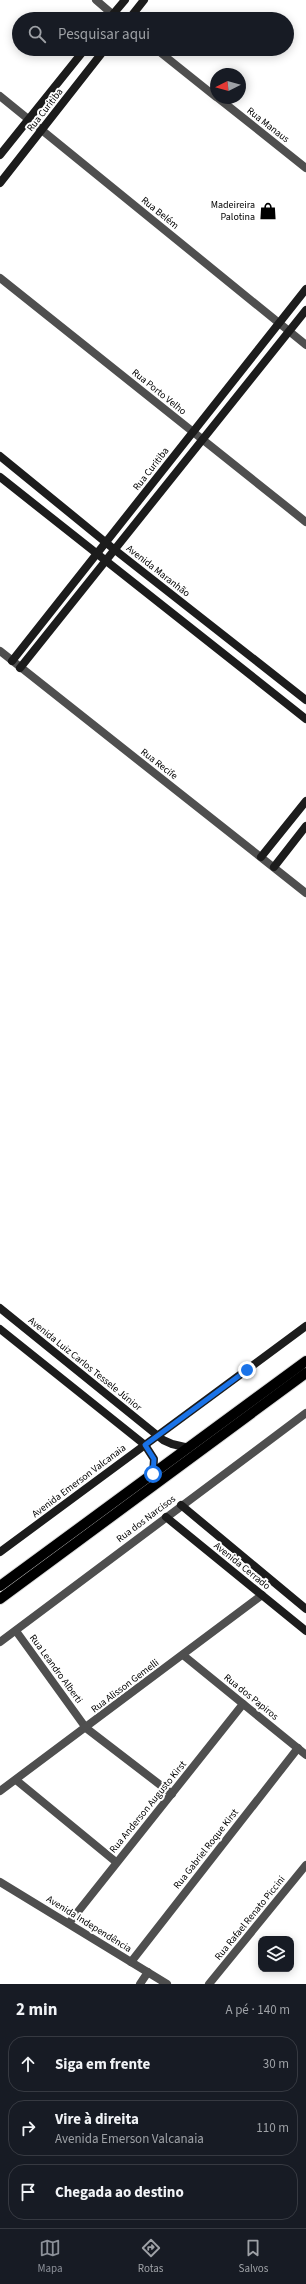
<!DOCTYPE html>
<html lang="pt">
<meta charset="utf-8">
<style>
body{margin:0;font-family:"Source Sans 3",sans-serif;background:#20242c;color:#f1f3f6}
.controls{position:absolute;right:12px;bottom:12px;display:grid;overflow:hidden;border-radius:8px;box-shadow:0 2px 10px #0003}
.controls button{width:36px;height:36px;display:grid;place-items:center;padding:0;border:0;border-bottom:1px solid #363941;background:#171b24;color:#f1f3f6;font:20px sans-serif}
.compass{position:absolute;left:210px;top:68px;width:36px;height:36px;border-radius:50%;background:#171b24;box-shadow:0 2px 10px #0003;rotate:264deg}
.stop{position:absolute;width:12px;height:12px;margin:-9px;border:3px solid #1a73e8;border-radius:50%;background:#fff}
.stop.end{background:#1a73e8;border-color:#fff;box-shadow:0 1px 4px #0008}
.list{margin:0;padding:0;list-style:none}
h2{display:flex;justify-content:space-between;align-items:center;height:52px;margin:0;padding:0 16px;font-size:17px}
h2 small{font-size:13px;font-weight:400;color:#9ea1a6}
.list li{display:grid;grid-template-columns:26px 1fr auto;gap:12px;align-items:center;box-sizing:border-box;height:56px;margin:0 8px 8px;padding:0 8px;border:1px solid #363941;border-radius:16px}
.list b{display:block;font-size:15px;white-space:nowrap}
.list p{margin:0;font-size:13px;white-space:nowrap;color:#9ea1a6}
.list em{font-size:13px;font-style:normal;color:#9ea1a6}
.icon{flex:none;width:22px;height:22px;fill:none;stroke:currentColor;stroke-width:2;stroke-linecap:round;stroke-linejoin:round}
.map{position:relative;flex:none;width:306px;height:1984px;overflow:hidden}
.search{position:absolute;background:#171b24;box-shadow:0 2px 10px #0003;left:12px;right:12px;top:12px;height:44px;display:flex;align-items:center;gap:10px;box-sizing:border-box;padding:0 14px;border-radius:22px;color:#9ea1a6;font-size:15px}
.sheet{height:244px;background:#171b24}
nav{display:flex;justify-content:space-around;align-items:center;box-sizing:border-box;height:56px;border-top:1px solid #363941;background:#171b24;font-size:11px;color:#9ea1a6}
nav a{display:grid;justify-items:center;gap:2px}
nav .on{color:#8c9099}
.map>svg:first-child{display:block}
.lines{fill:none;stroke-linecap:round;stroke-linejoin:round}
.primary-casing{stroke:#dbdbdb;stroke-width:12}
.street{stroke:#4f4f4f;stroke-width:8}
.secondary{stroke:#1c1c1c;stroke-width:8}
.primary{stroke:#000;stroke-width:10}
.route{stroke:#1a73e8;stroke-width:5}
.labels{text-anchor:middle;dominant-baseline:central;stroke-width:4;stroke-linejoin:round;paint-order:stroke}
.street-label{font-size:10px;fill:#000;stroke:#fff}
.poi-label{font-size:10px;fill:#000;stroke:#fff;text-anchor:end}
</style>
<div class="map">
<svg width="306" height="1984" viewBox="0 0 306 1984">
<rect width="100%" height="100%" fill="#fff"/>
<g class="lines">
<g class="primary-casing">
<g id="primary">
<path d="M0 1586 306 1361"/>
<path d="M0 1599 306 1373"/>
</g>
</g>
<g class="street">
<path d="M96 0 118 19"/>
<path d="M156 49 216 97"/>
<path d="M0 96 306 345"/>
<path d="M218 98 306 168"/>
<path d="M0 278 306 522"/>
<path d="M0 651 306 893"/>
<path d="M16 1631 86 1728 172 1794"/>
<path d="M0 1642 306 1413"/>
<path d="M183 1655 306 1755"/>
<path d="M16 1780 116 1862"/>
<path d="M0 1791 262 1595"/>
<path d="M0 1882 167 1984"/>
<path d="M69 1923 243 1704"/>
<path d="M131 1962 298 1748"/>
<path d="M140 1984 148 1972"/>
<path d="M209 1984 306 1865"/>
</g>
<g class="secondary">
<path d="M109 19 125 0"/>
<path d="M129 19 144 0"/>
<path d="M0 155 85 49"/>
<path d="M0 183 105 49"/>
<path d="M0 456 115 550 306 700"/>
<path d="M0 477 306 719"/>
<path d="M12 661 306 289"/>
<path d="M20 668 306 310"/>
<path d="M261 857 306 801"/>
<path d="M274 867 306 826"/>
<path d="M0 1308 163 1440 172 1444 189 1448"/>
<path d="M0 1329 145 1445 154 1459 153 1474"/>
<path d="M181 1505 306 1609"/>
<path d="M166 1517 306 1631"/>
<path d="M0 1552 306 1326"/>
</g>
<use href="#primary" class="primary"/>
</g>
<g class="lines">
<path class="route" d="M153 1474 154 1459 145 1445 247 1370"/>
</g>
<defs>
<g id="shop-bare" transform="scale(1.38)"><path d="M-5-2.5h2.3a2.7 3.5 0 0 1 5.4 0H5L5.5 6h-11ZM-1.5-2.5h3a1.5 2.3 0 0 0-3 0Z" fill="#000" stroke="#fff" stroke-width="2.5" paint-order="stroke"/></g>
</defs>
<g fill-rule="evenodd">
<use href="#shop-bare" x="268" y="211"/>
</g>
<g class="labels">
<g class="street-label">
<text transform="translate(45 110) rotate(-52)">Rua Curitiba</text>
<text transform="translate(268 125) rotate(38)">Rua Manaus</text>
<text transform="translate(160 213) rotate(39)">Rua Belém</text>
<text transform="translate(159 392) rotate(39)">Rua Porto Velho</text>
<text transform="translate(151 469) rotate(-52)">Rua Curitiba</text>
<text transform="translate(158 571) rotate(38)">Avenida Maranhão</text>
<text transform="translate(159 764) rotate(38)">Rua Recife</text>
<text transform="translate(85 1364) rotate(39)">Avenida Luiz Carlos Tessele Júnior</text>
<text transform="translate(79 1481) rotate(-37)">Avenida Emerson Valcanaia</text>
<text transform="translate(146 1519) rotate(-37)">Rua dos Narcisos</text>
<text transform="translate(242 1566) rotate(39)">Avenida Cerrado</text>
<text transform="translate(56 1669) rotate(54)">Rua Leandro Alberti</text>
<text transform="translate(125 1686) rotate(-37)">Rua Alisson Gemelli</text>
<text transform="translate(251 1697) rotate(39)">Rua dos Papiros</text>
<text transform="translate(148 1807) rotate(-51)">Rua Anderson Augusto Kirst</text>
<text transform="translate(206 1849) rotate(-52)">Rua Gabriel Roque Kirst</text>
<text transform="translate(250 1918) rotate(-51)">Rua Rafael Renato Piccini</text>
<text transform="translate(89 1924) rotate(32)">Avenida Independência</text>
</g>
<g class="poi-label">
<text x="255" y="205">Madeireira<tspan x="255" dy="12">Palotina</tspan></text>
</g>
</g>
</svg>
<div class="controls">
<button><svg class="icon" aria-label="layers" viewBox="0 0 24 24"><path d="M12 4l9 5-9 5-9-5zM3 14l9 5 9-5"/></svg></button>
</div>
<svg class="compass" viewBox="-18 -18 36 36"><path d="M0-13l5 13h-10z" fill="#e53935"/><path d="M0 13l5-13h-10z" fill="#9ea1a6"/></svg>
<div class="stop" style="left:153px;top:1474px"></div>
<div class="stop end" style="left:247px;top:1370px"></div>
<div class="search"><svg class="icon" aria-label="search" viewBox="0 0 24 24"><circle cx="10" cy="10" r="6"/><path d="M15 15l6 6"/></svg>Pesquisar aqui</div>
</div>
<section class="sheet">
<h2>2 min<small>A pé · 140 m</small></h2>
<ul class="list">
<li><svg class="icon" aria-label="ahead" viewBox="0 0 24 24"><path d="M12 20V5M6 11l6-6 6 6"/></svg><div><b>Siga em frente</b></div><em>30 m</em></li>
<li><svg class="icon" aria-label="right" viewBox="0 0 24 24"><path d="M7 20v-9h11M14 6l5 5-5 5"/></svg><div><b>Vire à direita</b><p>Avenida Emerson Valcanaia</p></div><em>110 m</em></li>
<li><svg class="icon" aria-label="arrive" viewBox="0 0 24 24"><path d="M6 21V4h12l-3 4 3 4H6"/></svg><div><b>Chegada ao destino</b></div></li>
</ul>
</section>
<nav>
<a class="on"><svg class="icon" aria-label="map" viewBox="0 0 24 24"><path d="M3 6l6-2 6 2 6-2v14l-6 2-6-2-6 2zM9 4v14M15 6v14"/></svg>Mapa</a>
<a><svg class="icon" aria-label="directions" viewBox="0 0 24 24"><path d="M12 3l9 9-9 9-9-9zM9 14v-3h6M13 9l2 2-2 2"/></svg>Rotas</a>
<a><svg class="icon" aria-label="saved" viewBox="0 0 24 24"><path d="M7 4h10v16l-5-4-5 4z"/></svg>Salvos</a>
</nav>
